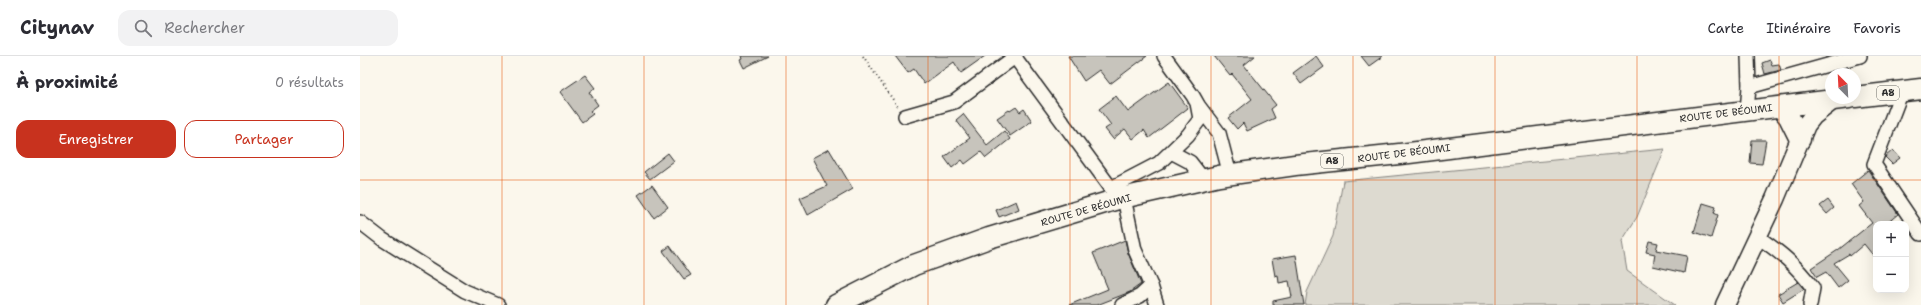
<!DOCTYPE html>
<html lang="fr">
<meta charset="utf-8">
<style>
body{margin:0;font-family:"Shantell Sans",sans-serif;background:#f2f2f3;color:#2b2b33}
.controls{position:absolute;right:12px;bottom:12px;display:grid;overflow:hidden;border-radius:8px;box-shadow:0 4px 16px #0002}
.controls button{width:36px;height:36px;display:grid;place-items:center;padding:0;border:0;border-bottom:1px solid #e1e1e2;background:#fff;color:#2b2b33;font:20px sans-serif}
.compass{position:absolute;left:1465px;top:12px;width:36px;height:36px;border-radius:50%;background:#fff;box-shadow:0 4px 16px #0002;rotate:336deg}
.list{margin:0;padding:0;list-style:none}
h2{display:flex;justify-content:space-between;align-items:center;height:52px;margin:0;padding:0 16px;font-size:17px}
h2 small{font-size:13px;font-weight:400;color:#7c7c81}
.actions{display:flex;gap:8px;padding:12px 16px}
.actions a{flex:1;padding:9px 0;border:1px solid #c8321e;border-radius:12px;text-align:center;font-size:14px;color:#c8321e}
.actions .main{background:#c8321e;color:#fff}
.icon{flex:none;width:22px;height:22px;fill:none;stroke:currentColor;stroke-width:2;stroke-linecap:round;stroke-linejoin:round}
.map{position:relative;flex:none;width:1561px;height:249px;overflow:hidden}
header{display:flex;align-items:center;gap:24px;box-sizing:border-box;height:56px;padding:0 20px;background:#fff;border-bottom:1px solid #e1e1e2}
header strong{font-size:19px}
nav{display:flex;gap:22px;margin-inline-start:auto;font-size:14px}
.search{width:280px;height:36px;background:#f2f2f3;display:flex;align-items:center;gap:10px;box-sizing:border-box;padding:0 14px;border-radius:12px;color:#7c7c81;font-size:15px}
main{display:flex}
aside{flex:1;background:#fff}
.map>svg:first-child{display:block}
.green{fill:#dddad0;stroke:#84827e}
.building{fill:#c7c4bc;stroke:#2b2b2b}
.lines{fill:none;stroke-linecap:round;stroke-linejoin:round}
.minor-casing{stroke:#2b2b2b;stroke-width:16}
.secondary-casing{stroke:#2b2b2b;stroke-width:21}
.primary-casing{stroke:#2b2b2b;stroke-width:23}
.path{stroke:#2b2b2b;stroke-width:2;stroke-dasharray:1 3;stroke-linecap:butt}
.minor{stroke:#fbf7ec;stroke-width:13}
.secondary{stroke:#fbf7ec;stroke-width:18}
.primary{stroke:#fbf7ec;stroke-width:20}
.grid{fill:none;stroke:#e8590c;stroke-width:1;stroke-opacity:0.55}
.labels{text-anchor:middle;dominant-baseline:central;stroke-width:3.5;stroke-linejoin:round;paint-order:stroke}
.shield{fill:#fbf7ec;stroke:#696865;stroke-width:1}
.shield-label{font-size:9px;font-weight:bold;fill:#2b2b2b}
.street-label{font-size:10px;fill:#2b2b2b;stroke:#fbf7ec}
</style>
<header>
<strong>Citynav</strong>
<div class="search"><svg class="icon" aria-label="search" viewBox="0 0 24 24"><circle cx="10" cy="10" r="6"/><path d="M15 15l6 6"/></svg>Rechercher</div>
<nav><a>Carte</a><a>Itinéraire</a><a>Favoris</a></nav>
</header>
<main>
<aside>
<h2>À proximité<small>0 résultats</small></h2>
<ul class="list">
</ul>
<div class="actions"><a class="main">Enregistrer</a><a>Partager</a></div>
</aside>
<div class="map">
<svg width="1561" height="249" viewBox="0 0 1561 249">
<rect width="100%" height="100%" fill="#fbf7ec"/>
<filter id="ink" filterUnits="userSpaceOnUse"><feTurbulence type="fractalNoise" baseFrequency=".025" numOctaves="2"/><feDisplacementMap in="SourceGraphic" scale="8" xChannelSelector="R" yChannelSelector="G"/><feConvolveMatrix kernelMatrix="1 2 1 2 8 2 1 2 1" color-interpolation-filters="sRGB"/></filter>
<g filter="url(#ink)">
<path class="green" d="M1305 93 1277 161 1262 185 1267 215 1315 249H945L947 236 973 180 983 125Z"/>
<g class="building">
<path d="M381 0H408L384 12 380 4 382 3Z"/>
<path d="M535 0H625L601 17 594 6 564 28 554 13 548 17Z"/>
<path d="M708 0H787L750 28 739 14 724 25Z"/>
<path d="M854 0H895L884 9 916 49 911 53 915 62 887 75 883 67 877 73 868 62 892 43 872 18 870 20Z"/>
<path d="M956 0 964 11 941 28 933 17Z"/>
<path d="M1001 0H1023L1009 10Z"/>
<path d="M1410 4 1412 9 1419 8 1421 14 1405 18 1402 7Z"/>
<path d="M225 19 235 32 229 36 238 49 230 55 233 58 222 66 200 36Z"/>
<path d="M809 26 828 52 789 82 784 74 773 83 765 73 753 83 745 73 751 69 739 53 756 40 768 56Z"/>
<path d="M656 51 660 56 664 53 672 65 650 80 637 62 649 54 650 55Z"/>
<path d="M603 58 627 89 644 75 650 83 626 102 621 96 605 108 602 104 592 112 584 101 610 82 596 64Z"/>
<path d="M1392 84H1406L1402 108 1390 107Z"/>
<path d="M469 93 493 133 448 159 440 142 467 130 452 102Z"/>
<path d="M1533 94 1540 102 1532 108 1525 101Z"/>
<path d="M308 97 314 105 290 123 284 116Z"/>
<path d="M1508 114 1538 158 1526 168H1516V203L1504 188 1490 200 1489 198 1474 207 1488 224 1478 232 1466 216 1457 221 1451 212 1478 194 1512 167 1499 150 1504 146 1491 128Z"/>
<path d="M292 129 308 151 294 162 278 139Z"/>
<path d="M1468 144 1474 152 1467 158 1460 150Z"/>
<path d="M656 145 659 153 639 161 636 154Z"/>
<path d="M1343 147 1356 151 1354 157 1358 159 1351 182 1334 176Z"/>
<path d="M765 184 768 197 781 228 770 236 737 249H709L748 233 733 197Z"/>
<path d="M1289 185 1298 187 1296 194 1327 200 1324 217 1293 210 1295 198 1286 196Z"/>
<path d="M310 190 331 219 324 223 303 195Z"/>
<path d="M936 199 944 249H913V245L932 241 929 225 919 227 918 219 915 220 912 203Z"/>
<path d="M1438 226 1444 233 1423 246 1418 238Z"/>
</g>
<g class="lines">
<g class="minor-casing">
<g id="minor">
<path d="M654 0 751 132 764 142 775 194 791 230 797 249"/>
<path d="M1389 31 1500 0"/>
<path d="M1542 35 1514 108 1561 178"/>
<path d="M838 49 859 77 870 119"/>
<path d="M1387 55 1389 31 1388 0"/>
<path d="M545 60 594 46 656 0"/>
<path d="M811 96 830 106 844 124"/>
<path d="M751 132 799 107 828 79 840 63 837 47 833 40 804 0"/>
<path d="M0 166 22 183 105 235 138 249"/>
<path d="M1398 181C1421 197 1435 208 1453 232L1450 249"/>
<path d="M762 249 780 240 791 230"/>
</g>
</g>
<g class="secondary-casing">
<path id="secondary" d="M1365 249 1415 143 1446 69 1453 60 1472 45"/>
</g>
<g class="primary-casing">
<g id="primary">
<path d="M1495 41 1561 33"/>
<path d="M1421 51 1429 61 1440 83"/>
<path d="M476 249 554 209 629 182 758 143 859 120 935 109 1049 97 1489 42"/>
</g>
</g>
<path class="path" d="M503 0 538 51"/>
<use href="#minor" class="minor"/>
<use href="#secondary" class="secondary"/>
<use href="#primary" class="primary"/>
</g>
</g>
<path class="grid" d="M142 0V249M284 0V249M426 0V249M568 0V249M710 0V249M851 0V249M993 0V249M1135 0V249M1277 0V249M1419 0V249M0 124H1561"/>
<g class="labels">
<g class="shield">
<rect x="1517" y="30" width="22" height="14" rx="3"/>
<rect x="961" y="98" width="22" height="14" rx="3"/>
</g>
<g class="shield-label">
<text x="1528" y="37">A8</text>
<text x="972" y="105">A8</text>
</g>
<g class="street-label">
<text transform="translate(1366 57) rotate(-7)">ROUTE DE BÉOUMI</text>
<text transform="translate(1044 97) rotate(-7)">ROUTE DE BÉOUMI</text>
<text transform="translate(726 154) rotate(-16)">ROUTE DE BÉOUMI</text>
</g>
</g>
</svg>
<div class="controls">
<button>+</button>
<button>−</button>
</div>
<svg class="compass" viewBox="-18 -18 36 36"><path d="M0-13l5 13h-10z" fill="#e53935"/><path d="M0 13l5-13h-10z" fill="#7c7c81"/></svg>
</div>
</main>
